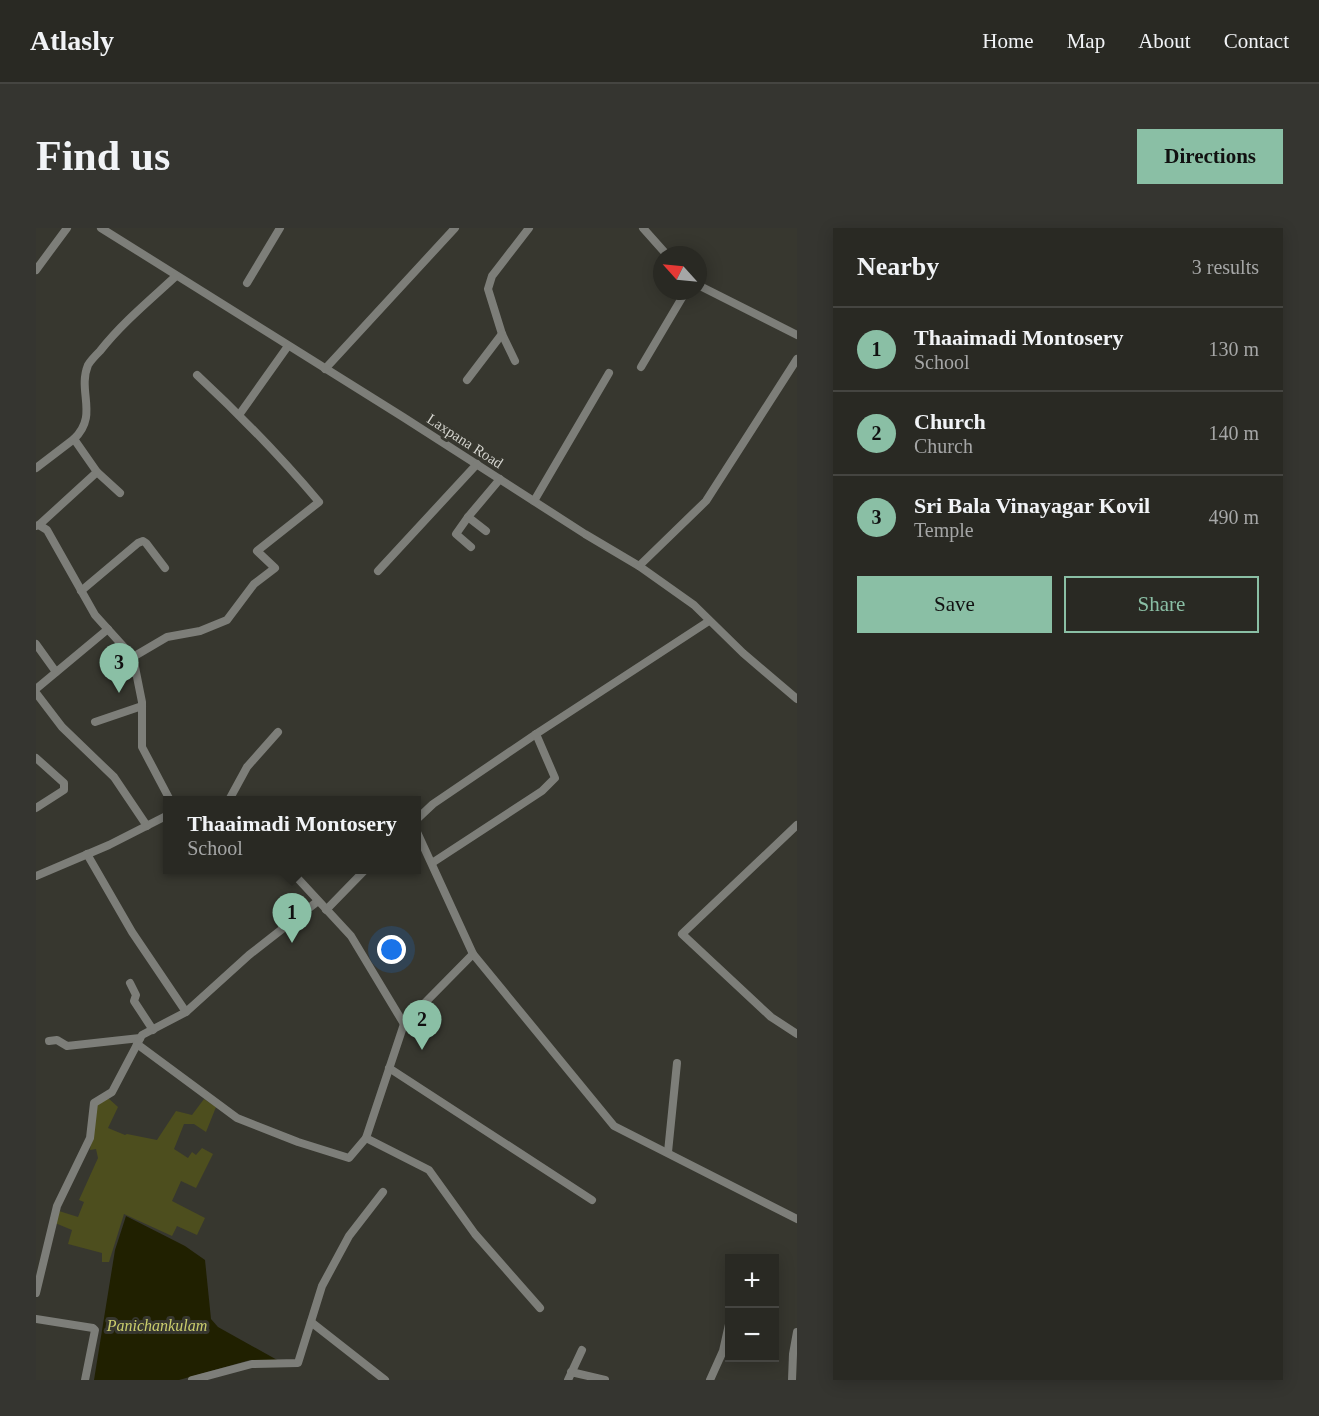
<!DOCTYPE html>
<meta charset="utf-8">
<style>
body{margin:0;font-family:Georgia,serif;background:#353530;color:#f1f3f6}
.controls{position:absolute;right:18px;bottom:18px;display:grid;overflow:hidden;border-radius:0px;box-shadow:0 3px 15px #0003}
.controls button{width:54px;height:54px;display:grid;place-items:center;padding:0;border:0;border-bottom:2px solid #454541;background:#292923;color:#f1f3f6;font:30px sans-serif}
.compass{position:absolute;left:617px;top:18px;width:54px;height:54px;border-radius:50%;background:#292923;box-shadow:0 3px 15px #0003;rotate:297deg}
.you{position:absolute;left:356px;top:722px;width:21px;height:21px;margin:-15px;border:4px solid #fff;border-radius:50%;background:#1a73e8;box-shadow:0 0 0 9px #1a73e833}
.badge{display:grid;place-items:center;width:39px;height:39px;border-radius:50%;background:#8abfa5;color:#111;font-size:20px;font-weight:700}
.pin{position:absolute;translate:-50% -50px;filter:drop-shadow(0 2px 3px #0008)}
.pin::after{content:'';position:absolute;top:32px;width:21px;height:18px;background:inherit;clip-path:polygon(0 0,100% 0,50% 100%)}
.popup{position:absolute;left:127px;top:568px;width:258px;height:78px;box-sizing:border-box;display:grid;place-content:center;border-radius:0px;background:#292923;filter:drop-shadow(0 2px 4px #0005);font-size:20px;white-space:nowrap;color:#a5a6a6}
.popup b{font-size:22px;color:#f1f3f6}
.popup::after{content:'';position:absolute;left:50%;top:100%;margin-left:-12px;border:12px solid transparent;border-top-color:#292923}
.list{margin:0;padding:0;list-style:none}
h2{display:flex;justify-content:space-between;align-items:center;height:78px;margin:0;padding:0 24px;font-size:26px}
h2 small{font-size:20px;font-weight:400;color:#a5a6a6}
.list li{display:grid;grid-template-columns:39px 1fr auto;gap:18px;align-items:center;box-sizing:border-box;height:84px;padding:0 24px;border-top:2px solid #454541}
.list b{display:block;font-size:22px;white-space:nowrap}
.list p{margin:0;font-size:20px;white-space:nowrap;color:#a5a6a6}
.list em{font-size:20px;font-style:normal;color:#a5a6a6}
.actions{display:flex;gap:12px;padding:18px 24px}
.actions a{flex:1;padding:14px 0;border:2px solid #8abfa5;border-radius:0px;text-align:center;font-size:21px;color:#8abfa5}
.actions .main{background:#8abfa5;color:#111}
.map{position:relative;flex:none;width:761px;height:1152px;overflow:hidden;border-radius:0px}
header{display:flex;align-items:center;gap:36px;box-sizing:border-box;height:84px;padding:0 30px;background:#292923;border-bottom:2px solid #454541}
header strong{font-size:28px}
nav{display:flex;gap:33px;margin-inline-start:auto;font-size:21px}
.intro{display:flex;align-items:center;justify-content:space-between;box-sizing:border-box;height:144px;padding:0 36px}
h1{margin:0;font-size:42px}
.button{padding:15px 27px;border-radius:0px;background:#8abfa5;color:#111;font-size:21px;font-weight:700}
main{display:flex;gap:36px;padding:0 36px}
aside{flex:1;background:#292923;border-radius:0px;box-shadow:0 3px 15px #0003}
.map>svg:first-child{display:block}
.green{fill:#4d4e1e}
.water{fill:#202000}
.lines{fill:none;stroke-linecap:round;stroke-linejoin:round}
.minor{stroke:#7d7e79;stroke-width:8}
.labels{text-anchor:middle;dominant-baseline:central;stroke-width:6;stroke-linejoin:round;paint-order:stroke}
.street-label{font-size:15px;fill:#d4d4ce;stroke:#37372f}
.water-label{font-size:16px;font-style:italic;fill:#cbce6d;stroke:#37372f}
</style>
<header>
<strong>Atlasly</strong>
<nav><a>Home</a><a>Map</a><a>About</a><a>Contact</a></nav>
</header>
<div class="intro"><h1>Find us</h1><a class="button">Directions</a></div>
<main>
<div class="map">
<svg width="761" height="1152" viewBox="0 0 761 1152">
<rect width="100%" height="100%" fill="#37372f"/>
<path class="green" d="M72 870 82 879 72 900 89 907 91 906 121 912 140 883 156 887 168 871 180 879 170 904 158 896H148L138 921 152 930 156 924 160 927 166 920 177 926 160 960 145 953 136 973 169 990 161 1007 141 998 136 1008 88 986 73 1034H66V1025L32 1016 36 1002 19 995 23 983 42 989 48 974 43 972 62 930 60 921 54 922 60 876Z"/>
<path class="water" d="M90 988 149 1018 169 1032 175 1091 182 1099 243 1133 214 1132 143 1152H58L79 1022Z"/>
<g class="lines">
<g class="minor">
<path d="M65 0 367 189 549 306 603 338 658 377 707 425 761 471"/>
<path d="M607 0 631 27"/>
<path d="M0 42 31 0"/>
<path d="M211 55 244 0"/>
<path d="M662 57 761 107"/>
<path d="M479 133 466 106 452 61 456 48 493 0"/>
<path d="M605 139 650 63"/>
<path d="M289 141 419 0"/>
<path d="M431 152 466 106"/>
<path d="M203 187 252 118"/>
<path d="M0 240 38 211"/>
<path d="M84 265 61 244 38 211C63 187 41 164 52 137 55 132 60 127 64 123 86 95 114 72 140 48"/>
<path d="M498 273 573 145"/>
<path d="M432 289 420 306 435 319"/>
<path d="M3 297 61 244"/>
<path d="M0 298 3 297 11 302 59 387 97 429"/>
<path d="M450 303 432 289 464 251"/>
<path d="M603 338 670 273 761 131"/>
<path d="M342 343 441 236"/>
<path d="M45 363 102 315 107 313 110 315 129 340"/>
<path d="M0 416 20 444"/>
<path d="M0 461 72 401"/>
<path d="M0 465 26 499 78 549 111 598"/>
<path d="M59 494 106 478"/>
<path d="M0 530 28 555V562L0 580"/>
<path d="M134 572 106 519V474L97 429 131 409 164 403 191 392 218 356 239 340 221 323 283 274C245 229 204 187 161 147"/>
<path d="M193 572 211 539 242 504"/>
<path d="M380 592 397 576 500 506 673 393"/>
<path d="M761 597 646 706 735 789 761 806"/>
<path d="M380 602 437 726"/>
<path d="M51 626 96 704 150 784"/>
<path d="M396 635 506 563 519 550 500 506"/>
<path d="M254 642 315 708 368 796"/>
<path d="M0 648 73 617 132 587"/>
<path d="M290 682 329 642"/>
<path d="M94 755 100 767 98 773 117 802"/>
<path d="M13 813 21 812 31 818 104 810"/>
<path d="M101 816 201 890 262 914 313 930 330 910"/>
<path d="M353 840 556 972"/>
<path d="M632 924 641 835"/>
<path d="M0 1065 21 978 54 910 58 875 76 864 106 807 150 784 213 727 282 673"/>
<path d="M504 1080 439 1006 393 942 330 910 368 796 437 726 578 898 761 991"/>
<path d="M0 1091 57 1100 59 1102 49 1152"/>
<path d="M275 1094 349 1152"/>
<path d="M535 1144 569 1152"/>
<path d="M156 1152 216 1136 262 1135 286 1058 313 1008 347 964"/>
<path d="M532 1152 546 1122"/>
<path d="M674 1152 687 1123 694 1092"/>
<path d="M756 1152 757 1126 761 1104"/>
</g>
</g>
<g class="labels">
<g class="street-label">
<text transform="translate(429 213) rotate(33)">Laxpana Road</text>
</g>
<g class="water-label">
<text x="121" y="1097">Panichankulam</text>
</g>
</g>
</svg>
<div class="controls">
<button>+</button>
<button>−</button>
</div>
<svg class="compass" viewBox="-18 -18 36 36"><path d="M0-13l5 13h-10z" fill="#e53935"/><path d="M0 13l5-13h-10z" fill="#a5a6a6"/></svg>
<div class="you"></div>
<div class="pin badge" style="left:256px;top:715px">1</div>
<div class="popup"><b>Thaaimadi Montosery</b>School</div>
<div class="pin badge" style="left:386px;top:822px">2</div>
<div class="pin badge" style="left:83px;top:465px">3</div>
</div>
<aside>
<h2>Nearby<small>3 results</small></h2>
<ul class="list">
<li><span class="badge">1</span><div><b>Thaaimadi Montosery</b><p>School</p></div><em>130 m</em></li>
<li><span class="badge">2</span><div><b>Church</b><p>Church</p></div><em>140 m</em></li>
<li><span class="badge">3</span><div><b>Sri Bala Vinayagar Kovil</b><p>Temple</p></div><em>490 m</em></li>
</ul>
<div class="actions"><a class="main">Save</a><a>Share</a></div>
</aside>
</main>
